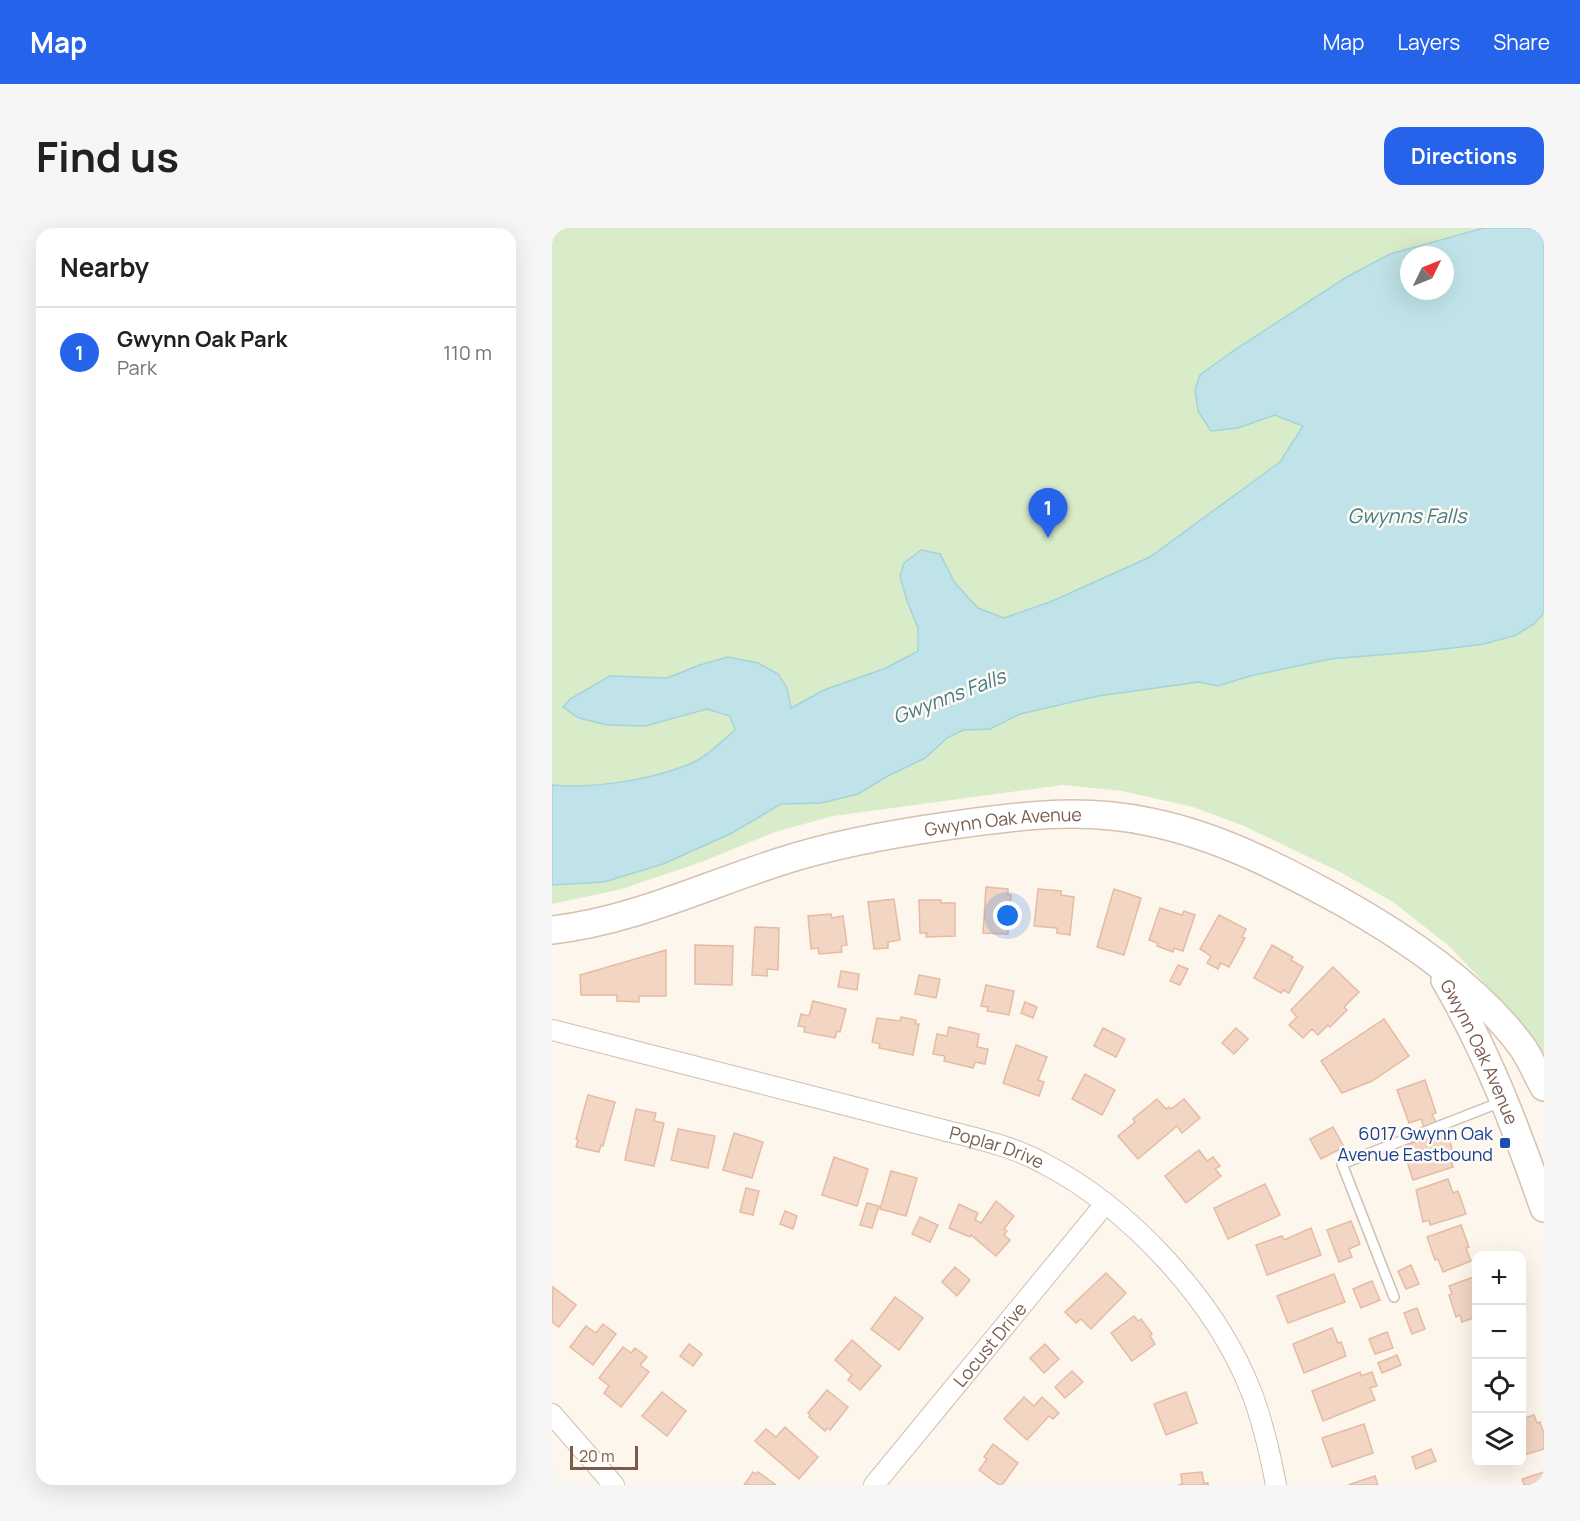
<!DOCTYPE html>
<meta charset="utf-8">
<style>
body{margin:0;font-family:Manrope,sans-serif;background:#f6f6f6;color:#202124}
.controls{position:absolute;right:18px;bottom:18px;display:grid;overflow:hidden;border-radius:12px;box-shadow:0 6px 24px #0002}
.controls button{width:54px;height:54px;display:grid;place-items:center;padding:0;border:0;border-bottom:2px solid #e0e0e0;background:#fff;color:#202124;font:30px sans-serif}
.compass{position:absolute;left:848px;top:18px;width:54px;height:54px;border-radius:50%;background:#fff;box-shadow:0 6px 24px #0002;rotate:47deg}
.scale{position:absolute;left:18px;bottom:15px;width:68px;box-sizing:border-box;padding-left:6px;border:3px solid #7a5c4d;border-top:0;font-size:16px;line-height:21px;white-space:nowrap;color:#7a5c4d;-webkit-text-stroke:4px #fffaf3;paint-order:stroke}
.you{position:absolute;left:456px;top:688px;width:21px;height:21px;margin:-15px;border:4px solid #fff;border-radius:50%;background:#1a73e8;box-shadow:0 0 0 9px #1a73e833}
.badge{display:grid;place-items:center;width:39px;height:39px;border-radius:50%;background:#2563eb;color:#fff;font-size:20px;font-weight:700}
.pin{position:absolute;translate:-50% -50px;filter:drop-shadow(0 2px 3px #0008)}
.pin::after{content:'';position:absolute;top:32px;width:21px;height:18px;background:inherit;clip-path:polygon(0 0,100% 0,50% 100%)}
.list{margin:0;padding:0;list-style:none}
h2{display:flex;justify-content:space-between;align-items:center;height:78px;margin:0;padding:0 24px;font-size:26px}
h2 small{font-size:20px;font-weight:400;color:#757577}
.list li{display:grid;grid-template-columns:39px 1fr auto;gap:18px;align-items:center;box-sizing:border-box;height:90px;padding:0 24px;border-top:2px solid #e0e0e0}
.list b{display:block;font-size:22px;white-space:nowrap}
.list p{margin:0;font-size:20px;white-space:nowrap;color:#757577}
.list em{font-size:20px;font-style:normal;color:#757577}
.icon{flex:none;width:33px;height:33px;fill:none;stroke:currentColor;stroke-width:2;stroke-linecap:round;stroke-linejoin:round}
.map{position:relative;flex:none;width:992px;height:1257px;overflow:hidden;border-radius:18px}
header{display:flex;align-items:center;gap:36px;box-sizing:border-box;height:84px;padding:0 30px;background:#2563eb;color:#fff}
header strong{font-size:28px}
nav{display:flex;gap:33px;margin-inline-start:auto;font-size:21px}
.intro{display:flex;align-items:center;justify-content:space-between;box-sizing:border-box;height:144px;padding:0 36px}
h1{margin:0;font-size:42px}
.button{padding:15px 27px;border-radius:18px;background:#2563eb;color:#fff;font-size:21px;font-weight:700}
main{display:flex;gap:36px;padding:0 36px}
aside{flex:1;background:#fff;border-radius:18px;box-shadow:0 6px 24px #0002}
.map>svg:first-child{display:block}
.green{fill:#d8ecc9;fill-rule:evenodd}
.water{fill:#bfe3e8;stroke:#a5d3da;stroke-width:1.5;fill-rule:evenodd}
.building{fill:#f3d5c3;stroke:#e6bba3;stroke-width:1.5}
.lines{fill:none;stroke-linecap:round;stroke-linejoin:round}
.lane-casing{stroke:#d1beb0;stroke-width:12}
.street-casing{stroke:#d1beb0;stroke-width:22}
.secondary-casing{stroke:#d6c0b0;stroke-width:30}
.lane{stroke:#fff;stroke-width:9}
.street{stroke:#fff;stroke-width:20}
.secondary{stroke:#fff;stroke-width:27}
.transit-dot{fill:#1a4fb4;stroke:#fffaf3;stroke-width:2}
.labels{text-anchor:middle;dominant-baseline:central;stroke-width:5;stroke-linejoin:round;paint-order:stroke}
.street-label{font-size:18px;fill:#7a5c4d;stroke:#fffaf3}
.transit-label{font-size:18px;fill:#164399;stroke:#fffaf3;text-anchor:end}
.water-label{font-size:20px;font-style:italic;fill:#437c86;stroke:#fffaf3}
</style>
<header>
<strong>Map</strong>
<nav><a>Map</a><a>Layers</a><a>Share</a></nav>
</header>
<div class="intro"><h1>Find us</h1><a class="button">Directions</a></div>
<main>
<aside>
<h2>Nearby<small></small></h2>
<ul class="list">
<li><span class="badge">1</span><div><b>Gwynn Oak Park</b><p>Park</p></div><em>110 m</em></li>
</ul>
</aside>
<div class="map">
<svg width="992" height="1257" viewBox="0 0 992 1257">
<rect width="100%" height="100%" fill="#fdf6ec"/>
<path class="green" d="M0 0H992V835L959 784 940 763 897 718 841 674 788 644 692 598 641 579 570 563 511 557 281 588 223 604 152 633 70 661 0 676ZM857 27H893V63H857Z"/>
<path class="water" d="M932 0H992V385L982 396 964 407 932 416 875 423 778 431 698 448 666 458 647 454 546 468 468 486 438 501 411 502 395 510 373 530 336 548 306 566 269 575 229 576 180 605 111 636 52 654 0 657V557C41 561 105 551 142 534 156 528 171 512 183 502L178 488 155 481 93 498 55 497 27 490 11 479 18 471 58 448 115 450 148 437 176 429 206 435 226 446 235 460 239 480 272 462 334 440 366 423V400L355 373 348 348 352 335 369 322 388 326 403 355 426 380 452 390 498 374 598 329 728 234 751 198 723 187 686 200 659 203 646 183 643 162 648 147 678 125 793 50 838 26ZM857 27H893V63H857Z"/>
<g class="building">
<path d="M434 659 456 661V667H459L456 706 431 705Z"/>
<path d="M486 661 509 663V667L522 669 518 707 505 705V700L482 698Z"/>
<path d="M562 661 589 670 572 727 545 719Z"/>
<path d="M342 671 348 712 336 714V720L322 721 316 674Z"/>
<path d="M367 672H389V675H403V708L374 709 375 705H368Z"/>
<path d="M608 680 630 687 632 683 643 687 631 723 622 720 621 724 605 718 606 715 597 712Z"/>
<path d="M279 686 280 690 291 688 295 717 289 718 290 724 267 726 266 720 259 721 256 688Z"/>
<path d="M667 687 694 701 690 709 693 710 677 739 669 735 666 741 655 735 659 728 648 721Z"/>
<path d="M203 699 227 700 226 742 215 741V748L200 747Z"/>
<path d="M143 717 181 718 180 757 143 756Z"/>
<path d="M720 717 741 729 739 732 751 739 737 765 731 762 729 765 702 750Z"/>
<path d="M114 722V768H87V774L65 773V767H29L28 747Z"/>
<path d="M626 737 636 741 628 757 618 753Z"/>
<path d="M781 739 807 764 792 779 795 782 778 799 776 797 766 807 760 801 751 810 737 797 745 789 739 782Z"/>
<path d="M289 743 307 746 305 762 286 759Z"/>
<path d="M367 747 388 751 384 770 363 766Z"/>
<path d="M434 757 462 763 457 787 435 783 436 779 429 778Z"/>
<path d="M261 773 294 781 288 804 285 803 283 810 252 804 253 799 246 798 249 786 257 788Z"/>
<path d="M473 774 485 779 481 790 469 785Z"/>
<path d="M349 789 364 792 363 796H367L361 827 327 820 328 816 320 814 325 790 348 793Z"/>
<path d="M832 791 857 828 820 853 790 865 769 833Z"/>
<path d="M397 799 427 806 425 819 436 821 433 836 423 834 421 840 392 833 393 828 381 826 385 806 395 808Z"/>
<path d="M551 800 573 811 564 829 542 818Z"/>
<path d="M684 800 696 811 682 826 670 815Z"/>
<path d="M464 817 495 829 486 852 492 854 487 868 451 855Z"/>
<path d="M533 846 563 862 550 887 520 871Z"/>
<path d="M873 852 884 885 880 886 884 895 872 899 869 891 857 895 845 862Z"/>
<path d="M36 867 63 874 51 918 49 917 47 924 24 919 26 912 24 911Z"/>
<path d="M605 871 614 881 617 879 619 881 632 871 648 890 630 905 625 898 586 931 566 908 583 894 581 891Z"/>
<path d="M84 881 104 885 102 893 112 895 102 938 73 932Z"/>
<path d="M781 899 792 919 769 931 758 911Z"/>
<path d="M126 901 163 908 156 940 119 932Z"/>
<path d="M894 901 901 924 897 925 901 939 861 952 850 918 880 909 879 906Z"/>
<path d="M182 905 211 914 200 950 171 942Z"/>
<path d="M647 922 655 933 661 929 668 938 663 941 669 948 634 975 613 948Z"/>
<path d="M282 929 316 941 305 978 270 967Z"/>
<path d="M339 943 365 950 354 988 328 981Z"/>
<path d="M896 951 901 965 906 963 914 986 878 997 877 992 871 994 864 962Z"/>
<path d="M713 956 728 987 676 1011 662 980Z"/>
<path d="M194 960 207 963 201 987 188 984Z"/>
<path d="M444 973 462 988 452 1001 455 1003 452 1007 458 1012 444 1028 419 1007 418 1009 397 1000 407 976 426 985 423 992 429 995Z"/>
<path d="M315 975 327 978 320 1000 308 997Z"/>
<path d="M233 983 245 988 241 1001 228 996Z"/>
<path d="M368 989 386 997 378 1014 360 1006Z"/>
<path d="M799 993 808 1016 797 1021 800 1029 787 1034 775 1002Z"/>
<path d="M909 997 917 1019 914 1020 919 1033 891 1044 886 1031 883 1032 875 1009Z"/>
<path d="M759 1000 769 1027 715 1047 704 1017 730 1008 732 1012Z"/>
<path d="M859 1037 867 1056 854 1061 846 1043Z"/>
<path d="M403 1039 418 1052 405 1068 390 1054Z"/>
<path d="M554 1045 574 1065 539 1101 529 1091 524 1095 513 1084Z"/>
<path d="M782 1046 793 1074 736 1095 725 1068Z"/>
<path d="M924 1048V1089L910 1094 908 1087 904 1089 897 1067 900 1066 897 1058Z"/>
<path d="M820 1053 828 1072 809 1080 801 1061Z"/>
<path d="M1 1059 24 1077 7 1099 0 1094Z"/>
<path d="M343 1069 371 1090 347 1122 319 1101Z"/>
<path d="M865 1080 873 1101 860 1106 852 1085Z"/>
<path d="M582 1088 586 1093 589 1091 600 1106 598 1108 603 1116 580 1133 559 1105Z"/>
<path d="M51 1096 64 1106 41 1137 18 1119 34 1098 44 1105Z"/>
<path d="M780 1100 786 1115 789 1114 794 1128 752 1145 741 1116Z"/>
<path d="M835 1104 841 1120 823 1126 817 1111Z"/>
<path d="M300 1112 329 1138 308 1162 296 1152 300 1147 283 1132Z"/>
<path d="M137 1116 150 1126 141 1138 128 1128Z"/>
<path d="M493 1116 507 1131 492 1145 478 1130Z"/>
<path d="M71 1119 79 1125 83 1120 95 1129 88 1137 97 1144 69 1179 52 1165 57 1158 47 1150Z"/>
<path d="M845 1127 849 1137 830 1145 826 1135Z"/>
<path d="M520 1143 531 1154 513 1170 503 1159Z"/>
<path d="M808 1144 809 1148 820 1144 825 1158 818 1160 823 1172 771 1193 760 1163Z"/>
<path d="M275 1162 296 1179 278 1202 275 1200 273 1203 257 1189 258 1187 256 1185Z"/>
<path d="M110 1164 134 1183 115 1208 90 1188Z"/>
<path d="M634 1164 645 1195 614 1207 602 1176Z"/>
<path d="M472 1169 482 1178 490 1169 507 1185 501 1191 497 1188 475 1212 452 1191Z"/>
<path d="M982 1187 985 1195 988 1194 992 1206V1221L969 1228V1200L973 1199 970 1191Z"/>
<path d="M812 1196 821 1225 780 1239 770 1210Z"/>
<path d="M233 1199 266 1229 247 1251 203 1213 214 1201 224 1209Z"/>
<path d="M441 1216 466 1235 450 1257H447L427 1242 435 1231 432 1229Z"/>
<path d="M879 1221 884 1233 864 1241 860 1229Z"/>
<path d="M201 1244 204 1246 206 1244 224 1257H192Z"/>
<path d="M650 1244 652 1255H656V1257H626L630 1256 629 1246Z"/>
<path d="M992 1244V1257H972L970 1251Z"/>
<path d="M823 1248 826 1257H796Z"/>
</g>
<g class="lines">
<g class="lane-casing">
<path id="lane" d="M842 1069 790 936 949 874"/>
</g>
<g class="street-casing">
<g id="street">
<path id="s1" d="M0 802C93 826 185 849 278 873 317 883 356 893 395 903 427 911 462 919 491 935 578 980 663 1072 699 1163 711 1194 718 1225 724 1257"/>
<path d="M0 1186 62 1257"/>
<path id="s2" d="M322 1257 553 976"/>
</g>
</g>
<g class="secondary-casing">
<g id="secondary">
<path id="s3" d="M0 702C80 693 152 658 227 634 282 616 338 606 395 598 464 588 529 579 598 594 667 608 731 641 792 675 856 711 928 761 971 820 979 832 985 847 992 859"/>
<path id="s4" d="M893 752C936 826 964 900 992 980"/>
</g>
</g>
<use href="#lane" class="lane"/>
<use href="#street" class="street"/>
<use href="#secondary" class="secondary"/>
</g>
<rect class="transit-dot" x="947" y="909" width="12" height="12" rx="3"/>
<g class="labels">
<g class="street-label">
<text stroke="none"><textPath href="#s3" startOffset="466">Gwynn Oak Avenue</textPath></text>
<text stroke="none"><textPath href="#s4" startOffset="80">Gwynn Oak Avenue</textPath></text>
<text stroke="none"><textPath href="#s1" startOffset="460">Poplar Drive</textPath></text>
<text stroke="none"><textPath href="#s2" startOffset="182">Locust Drive</textPath></text>
</g>
<g class="transit-label">
<text x="941" y="905">6017 Gwynn Oak<tspan x="941" dy="21">Avenue Eastbound</tspan></text>
</g>
<g class="water-label">
<text x="855" y="287">Gwynns Falls</text>
<text transform="translate(397 468) rotate(-21)">Gwynns Falls</text>
</g>
</g>
</svg>
<div class="controls">
<button>+</button>
<button>−</button>
<button><svg class="icon" aria-label="locate" viewBox="0 0 24 24"><circle cx="12" cy="12" r="6"/><path d="M12 2v4M12 18v4M2 12h4M18 12h4"/></svg></button>
<button><svg class="icon" aria-label="layers" viewBox="0 0 24 24"><path d="M12 4l9 5-9 5-9-5zM3 14l9 5 9-5"/></svg></button>
</div>
<svg class="compass" viewBox="-18 -18 36 36"><path d="M0-13l5 13h-10z" fill="#e53935"/><path d="M0 13l5-13h-10z" fill="#757577"/></svg>
<div class="scale">20 m</div>
<div class="you"></div>
<div class="pin badge" style="left:496px;top:310px">1</div>
</div>
</main>
